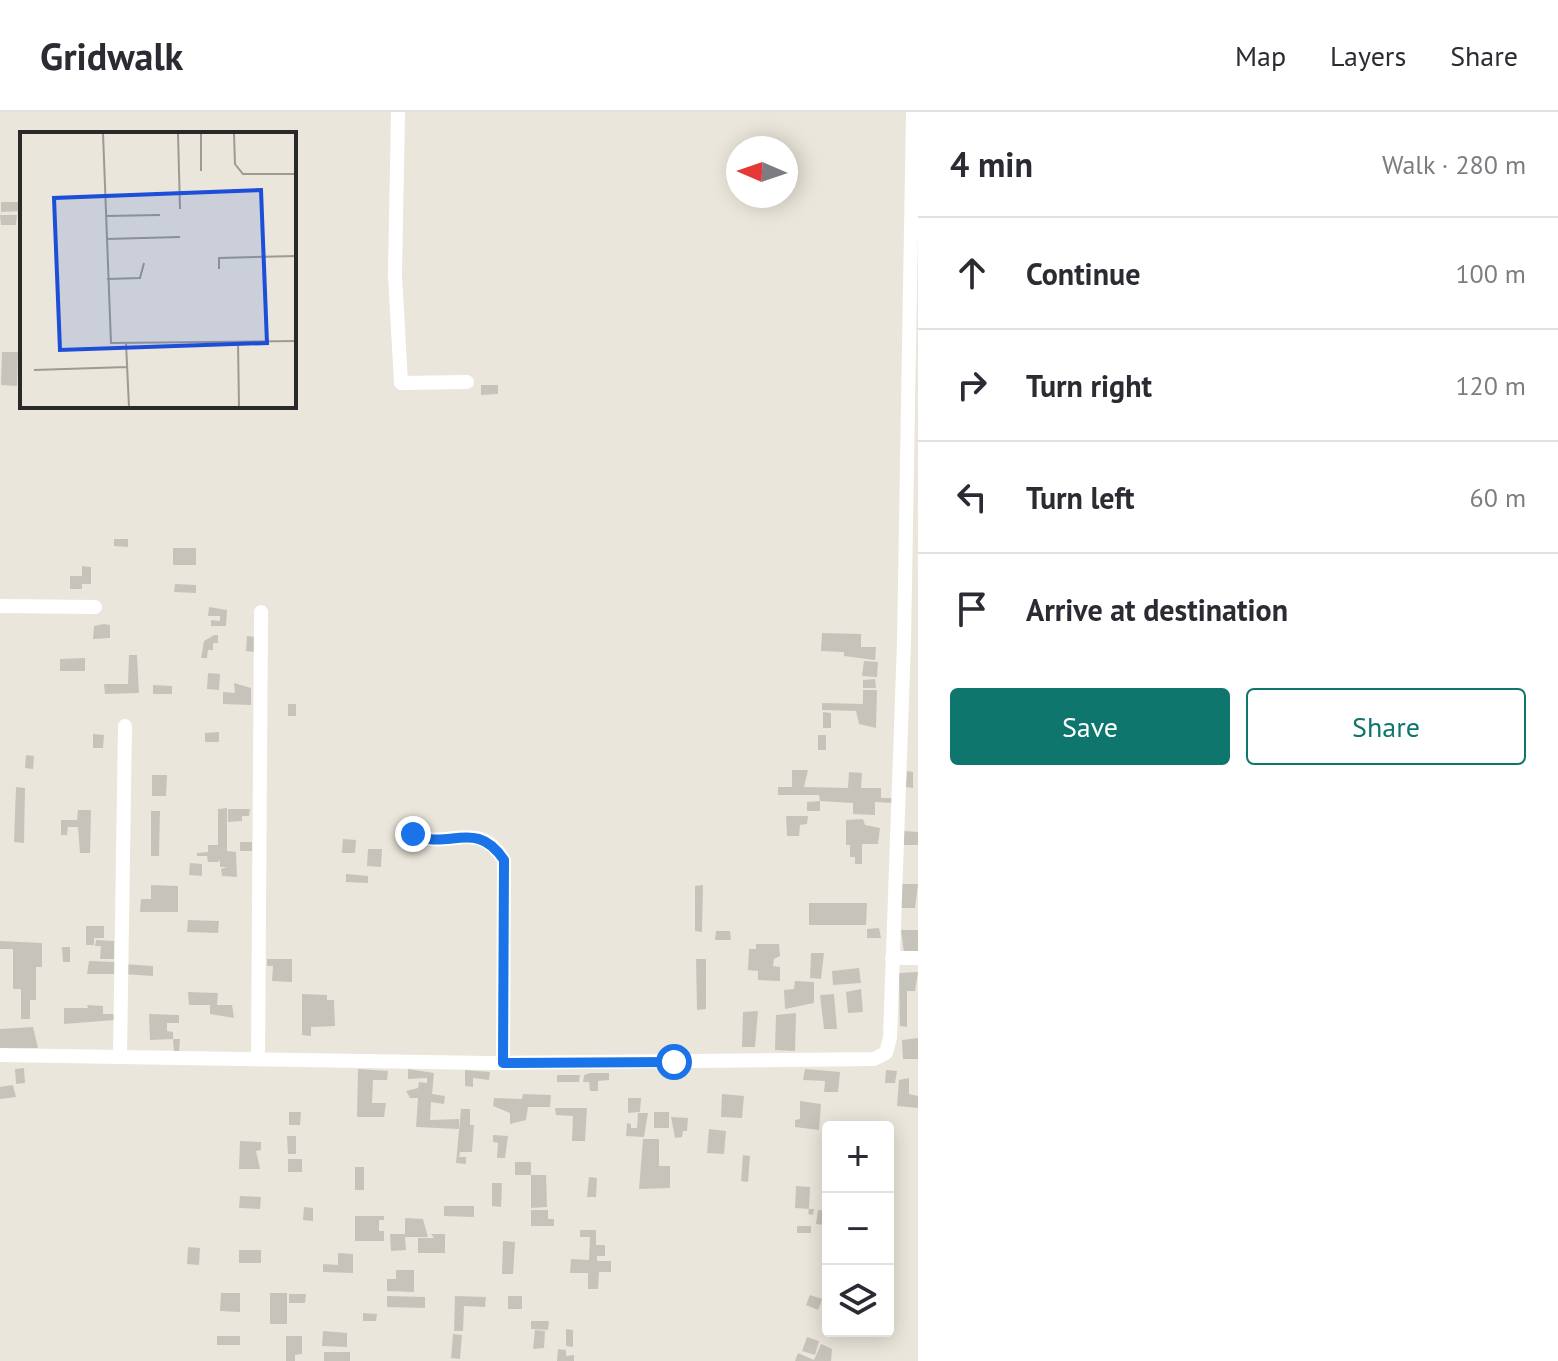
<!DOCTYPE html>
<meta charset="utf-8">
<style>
body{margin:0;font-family:"PT Sans",sans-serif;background:#f2f2f3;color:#2b2b33}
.controls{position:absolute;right:24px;bottom:24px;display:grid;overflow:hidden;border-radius:8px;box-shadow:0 4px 20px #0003}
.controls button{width:72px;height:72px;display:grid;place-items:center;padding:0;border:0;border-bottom:2px solid #e1e1e2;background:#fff;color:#2b2b33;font:40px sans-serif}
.compass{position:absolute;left:726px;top:24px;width:72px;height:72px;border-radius:50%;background:#fff;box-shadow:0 4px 20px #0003;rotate:272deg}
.stop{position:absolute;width:24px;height:24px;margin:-18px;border:6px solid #1a73e8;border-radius:50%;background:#fff}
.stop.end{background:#1a73e8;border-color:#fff;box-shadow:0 2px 8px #0008}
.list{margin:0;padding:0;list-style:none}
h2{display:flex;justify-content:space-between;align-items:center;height:104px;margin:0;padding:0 32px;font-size:34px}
h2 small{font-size:26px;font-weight:400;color:#7c7c81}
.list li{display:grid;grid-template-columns:52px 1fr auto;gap:24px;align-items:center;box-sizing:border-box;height:112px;padding:0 32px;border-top:2px solid #e1e1e2}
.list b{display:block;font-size:30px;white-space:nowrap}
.list em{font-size:26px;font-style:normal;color:#7c7c81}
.actions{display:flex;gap:16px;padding:24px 32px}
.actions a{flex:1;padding:18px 0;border:2px solid #0f766e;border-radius:8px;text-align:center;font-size:28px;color:#0f766e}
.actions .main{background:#0f766e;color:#fff}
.icon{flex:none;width:44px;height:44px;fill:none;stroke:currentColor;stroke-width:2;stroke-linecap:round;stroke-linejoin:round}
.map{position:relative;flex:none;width:918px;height:1249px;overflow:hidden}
header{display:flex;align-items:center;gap:48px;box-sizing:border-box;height:112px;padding:0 40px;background:#fff;border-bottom:2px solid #e1e1e2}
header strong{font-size:38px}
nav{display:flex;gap:44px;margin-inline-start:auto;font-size:28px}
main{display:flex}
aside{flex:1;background:#fff}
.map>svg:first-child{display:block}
.building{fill:#c6c4ba}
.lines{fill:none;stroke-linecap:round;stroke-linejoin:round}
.minor{stroke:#fff;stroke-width:14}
.route{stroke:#1a73e8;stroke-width:10}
.inset-road{fill:none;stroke:#9d9a94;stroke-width:2}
.view{fill:#1d4ed8;fill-opacity:0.15;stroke:#1d4ed8;stroke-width:4}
.inset-edge{fill:none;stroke:#292929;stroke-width:4}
</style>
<header>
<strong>Gridwalk</strong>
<nav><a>Map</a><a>Layers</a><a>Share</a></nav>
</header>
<main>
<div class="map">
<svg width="918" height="1249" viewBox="0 0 918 1249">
<rect width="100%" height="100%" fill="#eae6db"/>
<g class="building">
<path d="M1 90H22V99L1 100Z"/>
<path d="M0 103H17L16 113H1Z"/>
<path d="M2 240H18L17 274 1 273Z"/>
<path d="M481 273H498V282L481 283Z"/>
<path d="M114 427H128V435L114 434Z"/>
<rect x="173" y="436" width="23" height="17"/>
<path d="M82 454 91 455V472H82V477H70V464H82Z"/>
<path d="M175 472 196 473V481L174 480Z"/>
<path d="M209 495 227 498 226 514H211V508L220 509V504H208Z"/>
<path d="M104 512 110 513V526L93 527 94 514Z"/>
<path d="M822 521 861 522V535H876L875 548 844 544V540L821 539Z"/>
<path d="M214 523H218V531H213V538H208L207 546H201L204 529Z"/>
<path d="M247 524 255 525 254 540 246 539Z"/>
<path d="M129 543H137L139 581 105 582 104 572H128Z"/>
<path d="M85 546V559H60V547Z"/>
<path d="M864 549 878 550 877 565 862 564Z"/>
<path d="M208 561 220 562 219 578 207 577Z"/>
<path d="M875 567 876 576H863V568Z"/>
<path d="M234 571 251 576V593L223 592V580L235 581Z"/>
<path d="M153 573 172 574V582H153Z"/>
<path d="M863 578H877L876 616 859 612 856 599 822 598V591L863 592Z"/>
<rect x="288" y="592" width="8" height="12"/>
<path d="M823 600 831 601V616H823Z"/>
<path d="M219 620V630H205V621Z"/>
<path d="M93 622 104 623 103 636H93Z"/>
<rect x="818" y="623" width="8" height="15"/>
<path d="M26 643 34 644 33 657 25 656Z"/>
<path d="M792 658H808L804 675 848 676 849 660 862 661 861 676H881V686H892V691L875 690V703L853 702V691L820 689 819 683H778V675H792Z"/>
<path d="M907 659 913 660V676L906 675Z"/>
<path d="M152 663H167L166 684H152Z"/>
<path d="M16 675 25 676 24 731 14 730Z"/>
<path d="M820 689V699H807V690Z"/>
<path d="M227 696V739L236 740 237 765 222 764 221 757 227 755H220V747L219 750H208L207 744H197V741L208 740V733H218V697Z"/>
<path d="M228 697H250L249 704H242V709L228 710Z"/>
<path d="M78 698H91L90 741H80L78 715H68L67 723H61V708H77Z"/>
<path d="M151 699H160L159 744H151Z"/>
<path d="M786 704H808L807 712 800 713 799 724H787Z"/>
<path d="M863 707 865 713 880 716 878 732H862V752H855V745H850V733H846V708Z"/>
<path d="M904 719 918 720V733H904Z"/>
<path d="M343 727 356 728 355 741H342Z"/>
<rect x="240" y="730" width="12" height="9"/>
<path d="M368 737H382L381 755 367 754Z"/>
<path d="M190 751 202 752V764L189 763Z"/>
<path d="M346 762 368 764V771L346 770Z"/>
<path d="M899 772H918L915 796H900Z"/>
<path d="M151 773 178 774V800H140L141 787H151Z"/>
<path d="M703 773 702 820 695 819V774Z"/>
<path d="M809 791H867L866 813H809Z"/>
<path d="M188 808 219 809 218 821 187 820Z"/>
<path d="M86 814H104V826H94V833H86Z"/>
<path d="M879 816 881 826H867V817Z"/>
<path d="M901 818H918V841H904Z"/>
<path d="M716 819H730L731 828H715Z"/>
<path d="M96 828 114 829V847H100L101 834H95Z"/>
<path d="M0 829 42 831V855H36V888H30V907H21V877H13V837H0Z"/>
<path d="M756 832H779L780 844 774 847 773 854 780 855V869L758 868V859L748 858 749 837H756Z"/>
<path d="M62 835H70V850H63Z"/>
<path d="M811 841H824L821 867 810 866Z"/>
<path d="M267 847H292V870L272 869 273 854H267Z"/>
<path d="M696 847H706V897L697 898Z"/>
<path d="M89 849 115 850 114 862H87Z"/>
<path d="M123 852 153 854V864L123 862Z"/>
<path d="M859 856 861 871 833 873 832 859Z"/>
<path d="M918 860 915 879H907V915L900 914 899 861Z"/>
<path d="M795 869 814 870V891L785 897 784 878 794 877Z"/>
<path d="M861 877 863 900 848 901 846 880Z"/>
<path d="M188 880 218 881 217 893H232L234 906 210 902V893H189Z"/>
<path d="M302 882 327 883V888H334L335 914 311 915V924L302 923Z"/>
<path d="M834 882 837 917H824L820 883Z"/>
<path d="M87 893 103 894V902H114L115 908 64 912V896H88Z"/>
<path d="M758 899 755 935H742L743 900Z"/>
<path d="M796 901 795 939 775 938 776 903Z"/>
<path d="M149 902 179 903V911H167V919L173 920V927H180L179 941H174L173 927 150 928Z"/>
<path d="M33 915 38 936 0 937V917Z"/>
<path d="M918 926V947H903L902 928Z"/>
<path d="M24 956 25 971 16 972 15 957Z"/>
<path d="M358 957 388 959 387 968H373L372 991H386L384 1005H357Z"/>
<path d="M408 957 434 961 432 982 445 984 444 992 431 990 430 1008 459 1007V1017L416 1015 418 986H410L406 979 418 976 419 970 427 971V966L408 967Z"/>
<path d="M805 957 840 960 838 980H824L825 969 803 968Z"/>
<path d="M465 958 490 960 489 968 473 966V975L465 974Z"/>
<path d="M886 958 897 959 895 971H885Z"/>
<path d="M590 961H609V968L598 969V979H590L589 970H583L584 963Z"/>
<path d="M557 963H580L579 970H557Z"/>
<path d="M909 966V982L918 984V996L897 994 899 968Z"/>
<path d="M13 973 16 985 0 987V975Z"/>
<path d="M523 982 551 983 550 995H528L526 1008 510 1012V1001L493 994 494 986 522 987Z"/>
<path d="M722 982 744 984 742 1006 721 1005Z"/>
<path d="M628 986H641L640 1000 628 1001Z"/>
<path d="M800 989 821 992 819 1018 795 1015V1008L800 1007Z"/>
<path d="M555 996H587L585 1029H572L573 1004 556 1003Z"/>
<path d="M461 997H470V1013H474L472 1040H460L459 1045H466V1052L456 1051Z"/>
<path d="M289 1000H301L300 1013H289Z"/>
<rect x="654" y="1000" width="15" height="16"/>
<path d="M638 1001H648L644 1025 626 1024 627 1011 631 1012V1016H637Z"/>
<path d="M671 1005 688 1006 687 1019H683L682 1025 675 1026Z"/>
<path d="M709 1017 726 1019 724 1042 707 1041Z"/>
<path d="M493 1023 508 1024 505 1046H497L498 1031 493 1030Z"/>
<path d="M287 1024H296V1042H288Z"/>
<path d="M643 1027H659V1054H670V1076L639 1077Z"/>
<path d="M240 1029 261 1030V1038L256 1039 260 1057H239Z"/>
<path d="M826 1033H828V1068H823Z"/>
<path d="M743 1043 750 1044 748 1070 741 1069Z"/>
<rect x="288" y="1047" width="14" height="13"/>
<rect x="515" y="1050" width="16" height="13"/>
<rect x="355" y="1055" width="9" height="23"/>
<path d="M531 1063H546L547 1095 531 1096Z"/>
<path d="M589 1065 597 1066 596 1085H587Z"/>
<path d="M492 1071H502L501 1095 492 1094Z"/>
<path d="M796 1074 810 1075 809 1097H814L813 1103 808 1102 809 1097 795 1096Z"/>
<path d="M240 1084 261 1085 260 1097 239 1096Z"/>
<path d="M444 1094H474V1105L444 1104Z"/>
<path d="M304 1095 313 1096V1109L303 1108Z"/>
<path d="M531 1098H548V1107H554V1114H531Z"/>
<path d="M818 1098 826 1099 824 1113 816 1112Z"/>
<path d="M355 1104H384V1108H379V1119H384V1129H355Z"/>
<path d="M405 1106 423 1107 428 1125H405L406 1138 391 1139 390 1122H405Z"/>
<rect x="797" y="1114" width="14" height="7"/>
<path d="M580 1118H596V1133H605V1144H597V1149H611V1160H599L598 1177H588V1161H570L571 1147 589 1148 590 1125H580Z"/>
<path d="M431 1122H445V1141H418V1126H434Z"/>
<path d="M503 1129 515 1130 513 1162H502Z"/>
<path d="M188 1135 200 1136 199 1153 187 1152Z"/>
<rect x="239" y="1138" width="22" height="13"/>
<path d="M338 1141 353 1142V1161L323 1160V1152L338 1153Z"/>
<path d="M396 1158H414V1180L387 1179V1167H396Z"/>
<path d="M221 1181H240V1200L220 1199Z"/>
<rect x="270" y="1181" width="17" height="31"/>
<path d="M289 1182H306L305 1191H289Z"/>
<path d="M810 1183 822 1187 818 1198 806 1193Z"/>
<path d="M387 1184 425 1185V1196L387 1195Z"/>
<path d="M455 1184 486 1185 485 1195 464 1194 463 1219H454Z"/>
<rect x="508" y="1184" width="14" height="13"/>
<path d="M363 1201 377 1202 376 1209H363Z"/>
<path d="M531 1209H549L548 1218 531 1217Z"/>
<path d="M566 1217 573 1218V1235L566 1234Z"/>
<path d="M535 1218 545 1219 544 1236 533 1237Z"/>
<path d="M323 1219 347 1221V1235L322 1234Z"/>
<path d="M453 1222 462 1223 460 1247 451 1246Z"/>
<rect x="217" y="1224" width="23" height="9"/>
<path d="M286 1224H302V1242L295 1243V1249H286Z"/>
<path d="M807 1225 819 1229 815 1243 802 1239Z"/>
<path d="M821 1232 832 1237 831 1249H795L798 1241 814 1248Z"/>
<path d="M558 1237 566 1238V1244L574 1243V1249H557Z"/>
<rect x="324" y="1240" width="26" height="9"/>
</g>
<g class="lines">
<g class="minor">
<path d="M398 0 395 163 401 271 467 270"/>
<path d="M0 494 95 495"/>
<path d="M413 722C448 740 476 704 504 748L503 951"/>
<path d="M892 846H918"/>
<path d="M0 943 487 951 874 947 886 941 890 926 904 530 913 0"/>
<path d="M120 944 125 614"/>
<path d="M258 947 261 500"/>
</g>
</g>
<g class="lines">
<path class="route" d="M413 722C448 740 475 705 504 748L503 951 674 950"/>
</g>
<g transform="translate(20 20)">
<rect width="276" height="276" fill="#eae6db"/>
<path class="inset-road" d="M83 1 91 211 276 209M158 1 160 77M181 1V39M214 1 215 32 223 42H276M86 84 140 83M86 107 160 105M199 137V126L276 124M87 147 120 146 124 131M218 210 219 275M106 211 109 275M14 238 107 235"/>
<path class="view" d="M241 58 247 211 40 218 34 66Z"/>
<rect width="276" height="276" class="inset-edge"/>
</g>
</svg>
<div class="controls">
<button>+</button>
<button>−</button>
<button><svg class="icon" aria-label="layers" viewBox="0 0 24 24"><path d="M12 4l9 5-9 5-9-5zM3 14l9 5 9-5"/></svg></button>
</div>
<svg class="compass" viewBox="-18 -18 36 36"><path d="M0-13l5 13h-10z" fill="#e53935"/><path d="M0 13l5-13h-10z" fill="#7c7c81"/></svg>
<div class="stop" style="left:674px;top:950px"></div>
<div class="stop end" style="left:413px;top:722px"></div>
</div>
<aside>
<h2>4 min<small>Walk · 280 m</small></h2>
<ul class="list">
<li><svg class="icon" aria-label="ahead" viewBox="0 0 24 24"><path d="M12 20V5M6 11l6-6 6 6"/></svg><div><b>Continue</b></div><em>100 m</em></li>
<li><svg class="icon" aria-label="right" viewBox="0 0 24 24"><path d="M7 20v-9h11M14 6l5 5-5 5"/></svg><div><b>Turn right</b></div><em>120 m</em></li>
<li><svg class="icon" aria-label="left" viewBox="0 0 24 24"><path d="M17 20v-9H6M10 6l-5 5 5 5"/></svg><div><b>Turn left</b></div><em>60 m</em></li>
<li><svg class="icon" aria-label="arrive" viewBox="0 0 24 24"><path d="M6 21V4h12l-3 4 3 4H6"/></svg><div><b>Arrive at destination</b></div></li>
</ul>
<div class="actions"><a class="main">Save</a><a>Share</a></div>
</aside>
</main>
